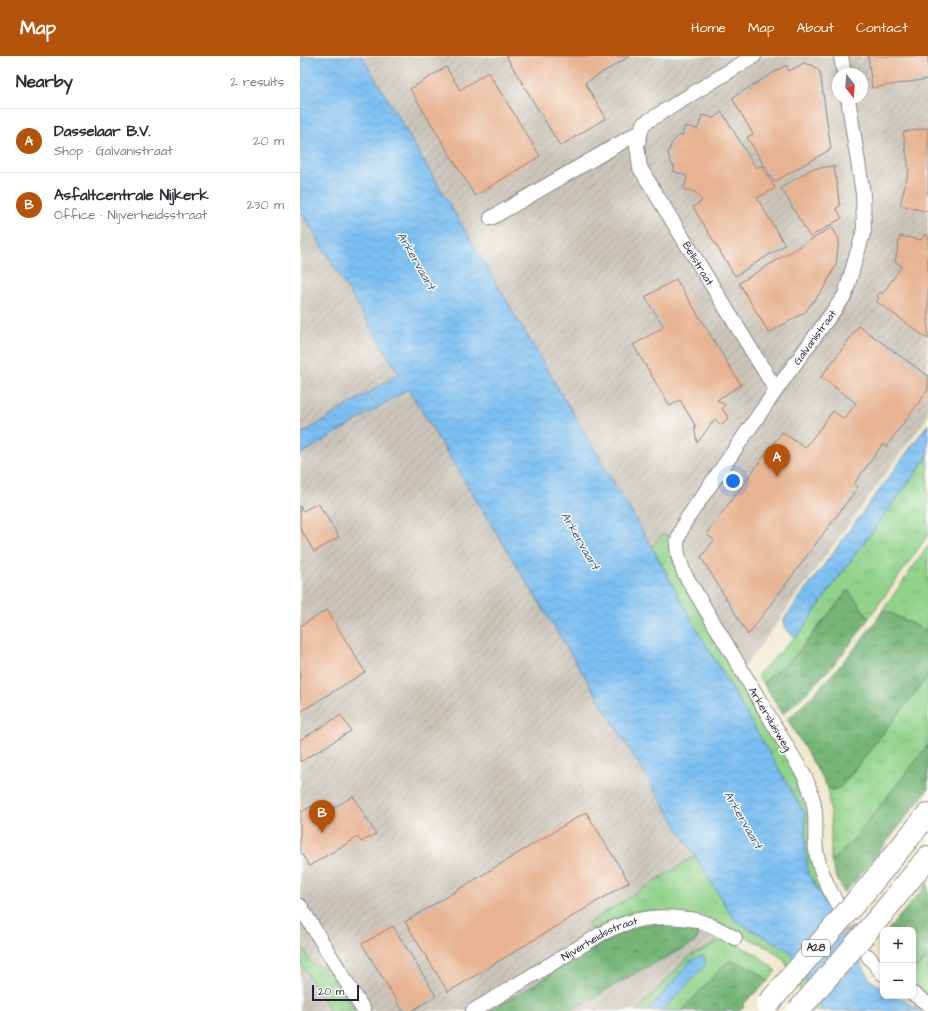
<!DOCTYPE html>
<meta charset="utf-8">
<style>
body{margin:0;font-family:"Architects Daughter",sans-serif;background:#f7f7f7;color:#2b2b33}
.controls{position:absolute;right:12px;bottom:12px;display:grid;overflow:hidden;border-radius:8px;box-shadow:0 2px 6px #0003}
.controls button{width:36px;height:36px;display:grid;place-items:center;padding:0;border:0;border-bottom:1px solid #e1e1e2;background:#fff;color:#2b2b33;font:20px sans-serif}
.compass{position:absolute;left:532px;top:12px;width:36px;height:36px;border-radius:50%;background:#fff;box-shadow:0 2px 6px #0003;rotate:163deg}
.scale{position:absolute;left:12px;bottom:10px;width:47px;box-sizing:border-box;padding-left:4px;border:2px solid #22223b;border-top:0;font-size:11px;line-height:14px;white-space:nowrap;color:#22223b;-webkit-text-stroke:3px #fdfcf7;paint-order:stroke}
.you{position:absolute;left:433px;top:425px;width:14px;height:14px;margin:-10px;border:3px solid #fff;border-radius:50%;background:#1a73e8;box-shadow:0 0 0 6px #1a73e833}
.badge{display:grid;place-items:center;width:26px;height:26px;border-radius:50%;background:#b45309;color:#fff;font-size:13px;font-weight:700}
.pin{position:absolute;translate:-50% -33px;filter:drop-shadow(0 1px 2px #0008)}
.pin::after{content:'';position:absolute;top:21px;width:14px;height:12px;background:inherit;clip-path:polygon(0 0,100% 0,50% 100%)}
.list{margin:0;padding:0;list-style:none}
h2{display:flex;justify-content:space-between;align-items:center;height:52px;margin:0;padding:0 16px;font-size:17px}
h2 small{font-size:13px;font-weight:400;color:#7c7c81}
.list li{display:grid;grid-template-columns:26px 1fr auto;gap:12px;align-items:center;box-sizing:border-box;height:64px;padding:0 16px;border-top:1px solid #e1e1e2}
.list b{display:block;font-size:15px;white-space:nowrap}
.list p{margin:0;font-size:13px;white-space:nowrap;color:#7c7c81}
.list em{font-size:13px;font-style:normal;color:#7c7c81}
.map{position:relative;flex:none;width:628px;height:955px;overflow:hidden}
header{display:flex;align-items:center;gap:24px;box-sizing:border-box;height:56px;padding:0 20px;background:#b45309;color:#fff}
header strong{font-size:19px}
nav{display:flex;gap:22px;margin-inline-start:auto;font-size:14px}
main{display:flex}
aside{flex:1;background:#fff}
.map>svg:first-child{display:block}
.industrial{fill:url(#industrial-furrows);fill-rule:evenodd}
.grass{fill:url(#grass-tufts);stroke:#5a7a63}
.forest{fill:url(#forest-crowns);stroke:#4b6c59}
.water{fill:url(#water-waves);stroke:#4e7096}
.building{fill:#e7b392}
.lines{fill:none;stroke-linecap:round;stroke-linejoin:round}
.minor-tunnel{stroke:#c8c0b1;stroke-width:14;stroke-dasharray:14 7;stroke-linecap:butt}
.minor-casing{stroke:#8a8584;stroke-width:16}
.motorway-casing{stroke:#8a8584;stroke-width:24}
.minor{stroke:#fff;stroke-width:14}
.motorway{stroke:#fff;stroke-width:22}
.motorway-bridge-casing{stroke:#8a8584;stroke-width:24;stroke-linecap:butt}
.motorway-bridge{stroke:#fff;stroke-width:22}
.labels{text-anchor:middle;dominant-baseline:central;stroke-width:3;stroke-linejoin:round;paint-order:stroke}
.shield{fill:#fdfcf7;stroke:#646373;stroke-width:1}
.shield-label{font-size:10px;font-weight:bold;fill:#22223b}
.street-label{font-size:11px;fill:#22223b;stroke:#fdfcf7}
.water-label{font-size:12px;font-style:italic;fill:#41597b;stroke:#fdfcf7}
</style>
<header>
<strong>Map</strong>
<nav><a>Home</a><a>Map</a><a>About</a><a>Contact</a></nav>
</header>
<main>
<aside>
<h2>Nearby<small>2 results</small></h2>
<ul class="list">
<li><span class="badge">A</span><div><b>Dasselaar B.V.</b><p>Shop · Galvanistraat</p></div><em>20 m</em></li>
<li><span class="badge">B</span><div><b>Asfaltcentrale Nijkerk</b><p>Office · Nijverheidsstraat</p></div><em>230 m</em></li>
</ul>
</aside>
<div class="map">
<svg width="628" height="955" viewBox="0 0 628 955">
<defs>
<pattern id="industrial-furrows" width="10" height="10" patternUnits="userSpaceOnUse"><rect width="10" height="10" fill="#c9c3b8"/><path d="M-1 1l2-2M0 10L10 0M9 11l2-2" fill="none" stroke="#aca79f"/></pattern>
<pattern id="grass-tufts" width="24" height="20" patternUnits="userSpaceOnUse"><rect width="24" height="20" fill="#91d38b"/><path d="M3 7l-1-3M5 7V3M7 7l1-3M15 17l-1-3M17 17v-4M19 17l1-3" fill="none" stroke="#7db579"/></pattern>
<pattern id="forest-crowns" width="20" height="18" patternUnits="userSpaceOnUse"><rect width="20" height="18" fill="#74b577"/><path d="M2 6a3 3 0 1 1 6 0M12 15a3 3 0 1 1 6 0" fill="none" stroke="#5f9363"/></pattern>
<pattern id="water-waves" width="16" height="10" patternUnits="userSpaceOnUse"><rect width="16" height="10" fill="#7abef1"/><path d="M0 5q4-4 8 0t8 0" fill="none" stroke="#69a3d0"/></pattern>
</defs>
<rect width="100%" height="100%" fill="#fdfcf7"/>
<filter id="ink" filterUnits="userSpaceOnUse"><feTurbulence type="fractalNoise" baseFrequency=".025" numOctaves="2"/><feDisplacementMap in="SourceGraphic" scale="8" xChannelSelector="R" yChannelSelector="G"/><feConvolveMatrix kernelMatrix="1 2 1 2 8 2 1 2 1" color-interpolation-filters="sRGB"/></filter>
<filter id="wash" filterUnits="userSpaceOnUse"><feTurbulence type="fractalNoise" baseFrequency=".012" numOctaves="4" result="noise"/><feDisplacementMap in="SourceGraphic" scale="16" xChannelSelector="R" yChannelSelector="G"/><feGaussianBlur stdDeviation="0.9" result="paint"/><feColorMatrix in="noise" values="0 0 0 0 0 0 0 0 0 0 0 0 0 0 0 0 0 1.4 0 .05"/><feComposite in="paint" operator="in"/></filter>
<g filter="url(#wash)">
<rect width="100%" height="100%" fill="#f1e8ce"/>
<g class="industrial">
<path d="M37 0H628V360L429 632ZM538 18H562V42H538Z"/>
<path d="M0 154 105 327 403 802 429 867 406 899 398 898 340 955H0Z"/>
</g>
<g class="grass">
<path d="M628 400V479L569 562 548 534 496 599 466 624 465 630 459 621V617L501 575 536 525Z"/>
<path d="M364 478 368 480 370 497 375 509 493 712 506 738 532 850 530 853 508 817 507 810 445 655 391 563 352 491Z"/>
<path d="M628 490V575L583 554Z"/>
<path d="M628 620V689L553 784 531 805V765L528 732 533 734 541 731Z"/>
<path d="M395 800 435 865 484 891 491 897 524 955H512L484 904 470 893 417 866 355 855 330 858 310 865 292 874 287 868Z"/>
<path d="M426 882 459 900 476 915 468 925C455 912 448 909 431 905L427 906 382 955H363L405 909 390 906 348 955H337L388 901 405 893 416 886Z"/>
<path d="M0 888 13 909 28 912 55 955H30L0 906Z"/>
<path d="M628 900V938L623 937 613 931V913L622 908Z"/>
</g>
<g class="forest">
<path d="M548 534 569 562C546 597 515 631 483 658L465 630 466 624 496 599Z"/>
<path d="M583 554 628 575V620L541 731 533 734 528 732 487 663C500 653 512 640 523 628 545 605 565 581 583 554Z"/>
<path d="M628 689V733L567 811 544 837 535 818 531 805 553 784Z"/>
<path d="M628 827V900L622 908 613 913V874H588Z"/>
<path d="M354 868H373L398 871C400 877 398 882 394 887L339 915 270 955H190L319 877 341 870Z"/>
<path d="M431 905C448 909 455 912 468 925L458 935 450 940V941L443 949 444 951 439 955H382L427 906Z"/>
</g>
<g class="water">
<path d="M0 0H62L352 491 391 563 505 758 507 810 508 817 571 925 583 932V940H597L622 955H524L491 897 487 893 435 865 108 333 0 399V379L99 318 0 154Z"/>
<path d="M628 368V400L536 525 501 575 497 581C489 579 484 571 484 563Z"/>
<path d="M403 900 405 902V909L363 955H348L390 906 395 902Z"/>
</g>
<g id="blocks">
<g class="building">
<path d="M206 0H330L285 27 306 62 260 90Z"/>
<path d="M568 0H628V23L572 32Z"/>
<path d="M504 7 514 10 520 16 531 93 474 126 447 81 453 78 432 42 486 9 489 15Z"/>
<path d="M146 11 160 34 188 16 240 100 175 140 110 33Z"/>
<path d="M422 56 456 112 461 109 475 132 457 142 485 189 435 220 393 151 402 145 395 136 384 133 387 120 373 115 375 110 372 109 368 98 371 88 379 79 382 80 385 70 398 73 402 59 414 62Z"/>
<path d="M628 72V156L600 149 609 114 603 76Z"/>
<path d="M534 110 540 150 536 152 542 162 510 181 481 132 512 113Z"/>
<path d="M532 171 539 183 536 209 524 232 505 256 469 277 439 227Z"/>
<path d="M625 178 628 180V283L576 245 579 242 577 240 580 236 582 238 602 210 595 206 600 180 621 184Z"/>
<path d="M376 223 441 329 417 344 425 349 422 353 429 362 420 369 415 363 397 387 395 375V369L380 344 370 350 333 289 364 271 345 241Z"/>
<path d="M559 270 628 320V334L586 391 583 388 554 428 558 431 448 579 401 501 414 484 406 478 482 376 505 392 533 355 544 363 556 347 521 321Z"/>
<path d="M18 447 39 481 14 496 0 472V450L3 455Z"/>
<path d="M27 554 65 616 0 656V570Z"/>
<path d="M41 659 51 675 0 706V684Z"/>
<path d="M53 740 76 778 61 786 58 781 9 810 0 795V753L1 756 17 747 24 758Z"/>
<path d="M286 756 329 826 148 936 105 866Z"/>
<path d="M93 870 136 940 112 955H103L62 888Z"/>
</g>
</g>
</g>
<g filter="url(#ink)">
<use href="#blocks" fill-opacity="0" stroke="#8a8584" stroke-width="1"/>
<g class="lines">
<path class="minor-tunnel" d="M540 853 562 890"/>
<g class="minor-casing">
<g id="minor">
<path id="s1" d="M454 0 343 68 337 90 340 112 476 334"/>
<path d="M541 0 544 18"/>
<path d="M191 162 341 75"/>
<path id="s2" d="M536 846C527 829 519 813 516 794 514 780 517 764 514 750 513 740 509 731 505 721L384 517C375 493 374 487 386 464L476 334 545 239 564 174 563 138 548 42"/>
<path d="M0 850 64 955"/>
<path d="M568 900 583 918"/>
<path d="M613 938 628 948"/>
<path id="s3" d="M173 955 301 878C326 864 353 859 381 862 386 863 392 863 396 864 410 868 423 875 435 882"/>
</g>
</g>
<g class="motorway-casing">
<g id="motorway">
<path d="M566 834 628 758"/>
<path d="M581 859 628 801"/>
</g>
</g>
<use href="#minor" class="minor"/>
<use href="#motorway" class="motorway"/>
<g class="motorway-bridge-casing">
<g id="motorway-bridge">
<path d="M467 949 566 834"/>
<path d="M498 955 581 859"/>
</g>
</g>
<use href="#motorway-bridge" class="motorway-bridge"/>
</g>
</g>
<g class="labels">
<rect class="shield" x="502" y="884" width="28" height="16" rx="3"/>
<g class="shield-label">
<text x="516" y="892">A28</text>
</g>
<g class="street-label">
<text stroke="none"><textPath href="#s1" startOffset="287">Bellstraat</textPath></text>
<text stroke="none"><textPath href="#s2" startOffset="647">Galvanistraat</textPath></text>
<text transform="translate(470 663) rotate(59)">Arkersluisweg</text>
<text stroke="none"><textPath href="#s3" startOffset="146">Nijverheidsstraat</textPath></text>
</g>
<g class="water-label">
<text transform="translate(116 205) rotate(60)">Arkervaart</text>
<text transform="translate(280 485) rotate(60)">Arkervaart</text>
<text transform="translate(443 764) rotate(60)">Arkervaart</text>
</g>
</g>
</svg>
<div class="controls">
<button>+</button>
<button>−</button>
</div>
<svg class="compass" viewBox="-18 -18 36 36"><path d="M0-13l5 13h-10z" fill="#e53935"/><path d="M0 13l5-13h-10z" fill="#7c7c81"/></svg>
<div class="scale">20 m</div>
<div class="you"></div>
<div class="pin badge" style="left:477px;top:421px">A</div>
<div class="pin badge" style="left:22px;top:777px">B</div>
</div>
</main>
